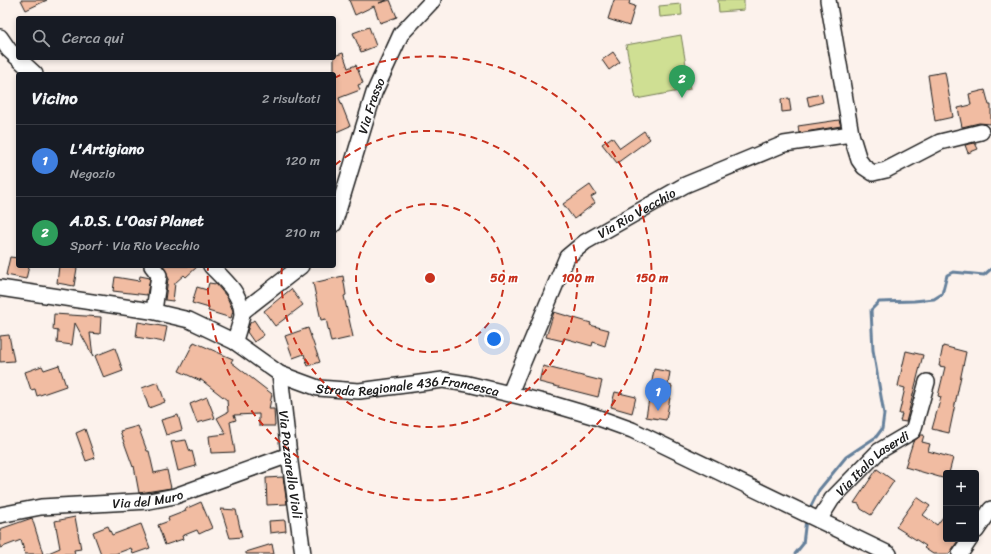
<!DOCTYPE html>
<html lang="it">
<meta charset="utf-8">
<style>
body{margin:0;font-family:Sriracha,sans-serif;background:#242831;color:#f1f3f6}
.controls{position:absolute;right:12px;bottom:12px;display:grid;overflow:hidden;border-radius:4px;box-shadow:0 2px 6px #0003}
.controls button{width:36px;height:36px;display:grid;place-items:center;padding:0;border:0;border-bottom:1px solid #363941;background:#171b24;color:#f1f3f6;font:20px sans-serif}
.you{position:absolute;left:494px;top:339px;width:14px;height:14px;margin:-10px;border:3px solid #fff;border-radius:50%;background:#1a73e8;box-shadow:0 0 0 6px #1a73e833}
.badge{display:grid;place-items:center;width:26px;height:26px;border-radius:50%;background:#c8321e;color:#fff;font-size:13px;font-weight:700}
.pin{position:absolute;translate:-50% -33px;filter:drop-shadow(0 1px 2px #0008)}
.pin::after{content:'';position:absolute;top:21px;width:14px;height:12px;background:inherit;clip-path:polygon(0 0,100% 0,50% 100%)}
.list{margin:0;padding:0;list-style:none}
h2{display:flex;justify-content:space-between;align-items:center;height:52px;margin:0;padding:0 16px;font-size:17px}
h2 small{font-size:13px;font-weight:400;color:#9ea1a6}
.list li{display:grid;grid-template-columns:26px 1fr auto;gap:12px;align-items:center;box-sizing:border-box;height:72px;padding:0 16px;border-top:1px solid #363941}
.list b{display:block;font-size:15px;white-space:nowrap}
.list p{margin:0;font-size:13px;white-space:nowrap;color:#9ea1a6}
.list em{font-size:13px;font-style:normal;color:#9ea1a6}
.icon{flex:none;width:22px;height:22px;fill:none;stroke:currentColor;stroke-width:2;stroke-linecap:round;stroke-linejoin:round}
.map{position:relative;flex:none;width:991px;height:554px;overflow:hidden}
.search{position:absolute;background:#171b24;box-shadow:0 2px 6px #0003;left:16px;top:16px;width:320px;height:44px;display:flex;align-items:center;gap:10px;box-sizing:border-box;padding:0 14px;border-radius:4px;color:#9ea1a6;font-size:15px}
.panel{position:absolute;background:#171b24;box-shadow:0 2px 6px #0003;left:16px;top:72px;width:320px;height:196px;border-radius:4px}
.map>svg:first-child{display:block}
.green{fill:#cfdf93;stroke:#767e58}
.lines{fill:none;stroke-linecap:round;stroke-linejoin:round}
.stream{stroke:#65809b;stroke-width:3}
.building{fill:#f1bca2;stroke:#1c1c1c}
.minor-casing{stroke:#1c1c1c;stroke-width:18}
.minor{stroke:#fff;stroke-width:15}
.ring{fill:none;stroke:#c8321e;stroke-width:2;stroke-dasharray:7 5}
.labels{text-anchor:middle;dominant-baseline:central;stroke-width:3.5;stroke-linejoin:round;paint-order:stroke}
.street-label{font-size:13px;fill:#1c1c1c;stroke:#fff}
.centre{fill:#c8321e;stroke:#fff;stroke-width:2}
.ring-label{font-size:12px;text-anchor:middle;font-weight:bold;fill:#c8321e;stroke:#fff;stroke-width:3.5;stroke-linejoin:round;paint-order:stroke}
</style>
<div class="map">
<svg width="991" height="554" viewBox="0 0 991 554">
<rect width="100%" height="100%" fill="#fcf2ec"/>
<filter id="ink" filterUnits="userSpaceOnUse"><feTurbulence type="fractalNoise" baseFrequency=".025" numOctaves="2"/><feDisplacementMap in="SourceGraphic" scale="8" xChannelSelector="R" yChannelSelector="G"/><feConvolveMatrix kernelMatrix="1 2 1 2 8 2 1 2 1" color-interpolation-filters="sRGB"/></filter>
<g filter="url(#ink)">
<g class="green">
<path d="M718 0H744V10L719 12Z"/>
<path d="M681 4 682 15 660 17 659 6Z"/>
<path d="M681 35 690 89 636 99 626 45Z"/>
</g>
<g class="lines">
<g class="stream">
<path d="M809 510 819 490 846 457 876 437 882 429 884 414 873 350 871 310 879 302 914 301 934 299 942 294 947 275 953 272 984 275 991 269"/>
<path d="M795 554 803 544 806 519"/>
</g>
</g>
<g class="building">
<path d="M21 0H47L26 10Z"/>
<path d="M349 0H387L379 3 390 0 397 17 380 23 374 6 355 15Z"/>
<path d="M614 0H630L629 4 635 6 629 26 608 19Z"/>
<path d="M369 27 376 46 361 52 353 33Z"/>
<path d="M613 52 620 62 609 70 602 60Z"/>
<path d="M343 53 348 68 356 65 363 83 358 85 360 90 339 98 350 126 334 133V56Z"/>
<path d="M945 72 953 117 935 121 928 75Z"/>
<path d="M985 90 989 105H991V124L979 123 962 127 958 108 971 105 969 94Z"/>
<path d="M821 94 823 102 809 106 807 97Z"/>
<path d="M789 98 791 111 782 112 781 99Z"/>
<path d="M839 120 841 126 799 133 798 126Z"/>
<path d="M644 131 650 139 617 163 602 144 612 137 620 148Z"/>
<path d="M975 143 978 149 968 153 965 145Z"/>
<path d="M590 185 596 194 591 197 595 203 574 219 563 204Z"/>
<path d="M10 257 18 258V266H29L26 279 6 275Z"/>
<path d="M59 266 77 268 74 286 57 283Z"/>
<path d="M163 266H198L186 277 184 275 175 283 173 301 165 300 168 279H169Z"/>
<path d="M140 276 150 278 147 295 113 291 115 277 139 281Z"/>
<path d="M343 276 346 295 344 296 353 337 331 342 326 319 321 320 313 283Z"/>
<path d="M209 283 216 284 227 297 233 311 231 318 208 311 209 308 192 303 197 287 207 290Z"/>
<path d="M291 289 303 305 275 326 264 311Z"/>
<path d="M554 312 591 323 590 325 609 330 605 346 593 342 592 346 564 338 563 341 546 337Z"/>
<path d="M54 314 101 317 100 334 90 333 93 356 75 323 72 345 57 343 58 331 53 330Z"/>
<path d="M254 320 264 335 254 342 247 332 250 323Z"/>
<path d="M138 322 167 327 164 342 136 337Z"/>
<path d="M308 328 320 362 308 366 304 354 293 358 285 336Z"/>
<path d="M9 335 14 361 0 362V336Z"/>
<path d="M194 342 233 359 231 362 272 394 269 409H274L275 426H259V414L234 415 236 420 230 422 235 452 211 453 209 436 226 434 217 418 228 412 227 400 200 379 201 381 179 371Z"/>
<path d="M943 346 966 352 949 433 932 429 941 397 938 396 945 367 939 366Z"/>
<path d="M115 348 123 371 104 378 95 356Z"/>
<path d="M906 351 923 355 906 422 900 421 902 414H899L905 388 898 386Z"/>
<path d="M59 365 66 386 37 396 35 389 31 390 25 372 42 366 44 370Z"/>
<path d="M543 366 602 381 598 397 539 382Z"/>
<path d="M654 369 670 372 668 385 672 386 666 420 646 417Z"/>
<path d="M158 382 165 402 149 408 142 388Z"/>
<path d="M615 392 636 397 632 413 611 407Z"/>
<path d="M207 397 215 418 197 423 190 404Z"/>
<path d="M178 415 182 430 166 435 161 420Z"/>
<path d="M138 426 147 451H149L154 473 167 470 171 488 139 493 134 466 133 467 120 431Z"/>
<path d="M85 429 95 458 86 461 76 433Z"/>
<path d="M921 435H924L922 442 930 444 928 451 953 458 949 473H946V479L905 467 913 442Z"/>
<path d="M186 440 190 452 192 451 196 466 178 471 171 442Z"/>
<path d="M877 469 894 481 871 515 861 509 859 504 854 503Z"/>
<path d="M283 477 287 504 267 505 266 478Z"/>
<path d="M917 497 930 506 923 515 937 525 946 513V539H959L949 554H933L924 548 926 546 896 527Z"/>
<path d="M201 502 212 528 199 534 197 530 182 536 183 539 165 545 158 525 169 521 168 518 186 511 185 509Z"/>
<path d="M221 509 236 510 242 537 230 538Z"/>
<path d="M75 517 81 549 74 550 75 554H46L60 548 55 521Z"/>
<path d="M32 518 43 554H25L21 540 0 548V529Z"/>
<path d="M285 520 286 531 270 533 269 521Z"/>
<path d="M141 524 150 548 133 554 131 548 115 554H101L93 532 108 526 112 535Z"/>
<path d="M272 544 274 554H246V552Z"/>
</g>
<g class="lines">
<g class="minor-casing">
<g id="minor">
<path d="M828 0 851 134 859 160 864 167 873 173 886 170 940 142 981 132"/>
<path d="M0 37 9 50 35 74"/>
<path id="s1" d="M334 224 374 93 401 34 433 0"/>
<path d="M152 266 159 275 154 311"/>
<path d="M211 266C223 279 240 292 242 312 243 318 236 334 235 342"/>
<path id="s2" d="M0 288 151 311 189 320 235 342 280 374 318 388 359 391 443 380 468 384 552 404 596 417 632 430 889 554"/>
<path d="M242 312 301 266"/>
<path id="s3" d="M280 374 289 455 303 554"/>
<path id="s4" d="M510 393 567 257 585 242 685 185 784 144 851 134"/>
<path id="s5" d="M0 515 41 507 149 501 175 496 289 455"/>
<path id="s6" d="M819 520 832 499 879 451 913 431 927 382"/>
<path d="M976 531 991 509"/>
<path d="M960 554 970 539"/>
</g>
</g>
<use href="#minor" class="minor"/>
</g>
</g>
<g class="ring">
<circle cx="430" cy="278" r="74"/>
<path d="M335 165A148 148 0 1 1 282 266"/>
<path d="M334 78A222 222 0 1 1 208 266"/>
</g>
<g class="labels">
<g class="street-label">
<text stroke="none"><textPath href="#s1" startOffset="124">Via Frasso</textPath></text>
<text stroke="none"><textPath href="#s4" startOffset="230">Via Rio Vecchio</textPath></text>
<text stroke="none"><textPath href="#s2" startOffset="429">Strada Regionale 436 Francesca</textPath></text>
<text stroke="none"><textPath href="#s3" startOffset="91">Via Pozzarello Violi</textPath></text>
<text stroke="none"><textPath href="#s6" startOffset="79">Via Italo Laserdi</textPath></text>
<text stroke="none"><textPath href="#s5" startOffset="149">Via del Muro</textPath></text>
</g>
</g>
<circle cx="430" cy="278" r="6" class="centre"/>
<g class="ring-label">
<text x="504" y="282">50 m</text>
<text x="578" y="282">100 m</text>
<text x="652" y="282">150 m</text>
</g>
</svg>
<div class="controls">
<button>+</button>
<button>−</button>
</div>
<div class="you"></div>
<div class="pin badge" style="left:658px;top:411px;background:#3f7fe0">1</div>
<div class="pin badge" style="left:682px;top:98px;background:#2e9e5b">2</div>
<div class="search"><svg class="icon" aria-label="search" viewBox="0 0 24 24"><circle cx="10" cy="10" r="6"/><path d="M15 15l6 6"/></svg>Cerca qui</div>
<section class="panel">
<h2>Vicino<small>2 risultati</small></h2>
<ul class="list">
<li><span class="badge" style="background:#3f7fe0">1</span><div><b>L'Artigiano</b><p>Negozio</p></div><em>120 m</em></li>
<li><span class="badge" style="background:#2e9e5b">2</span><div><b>A.D.S. L'Oasi Planet</b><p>Sport · Via Rio Vecchio</p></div><em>210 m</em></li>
</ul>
</section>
</div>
